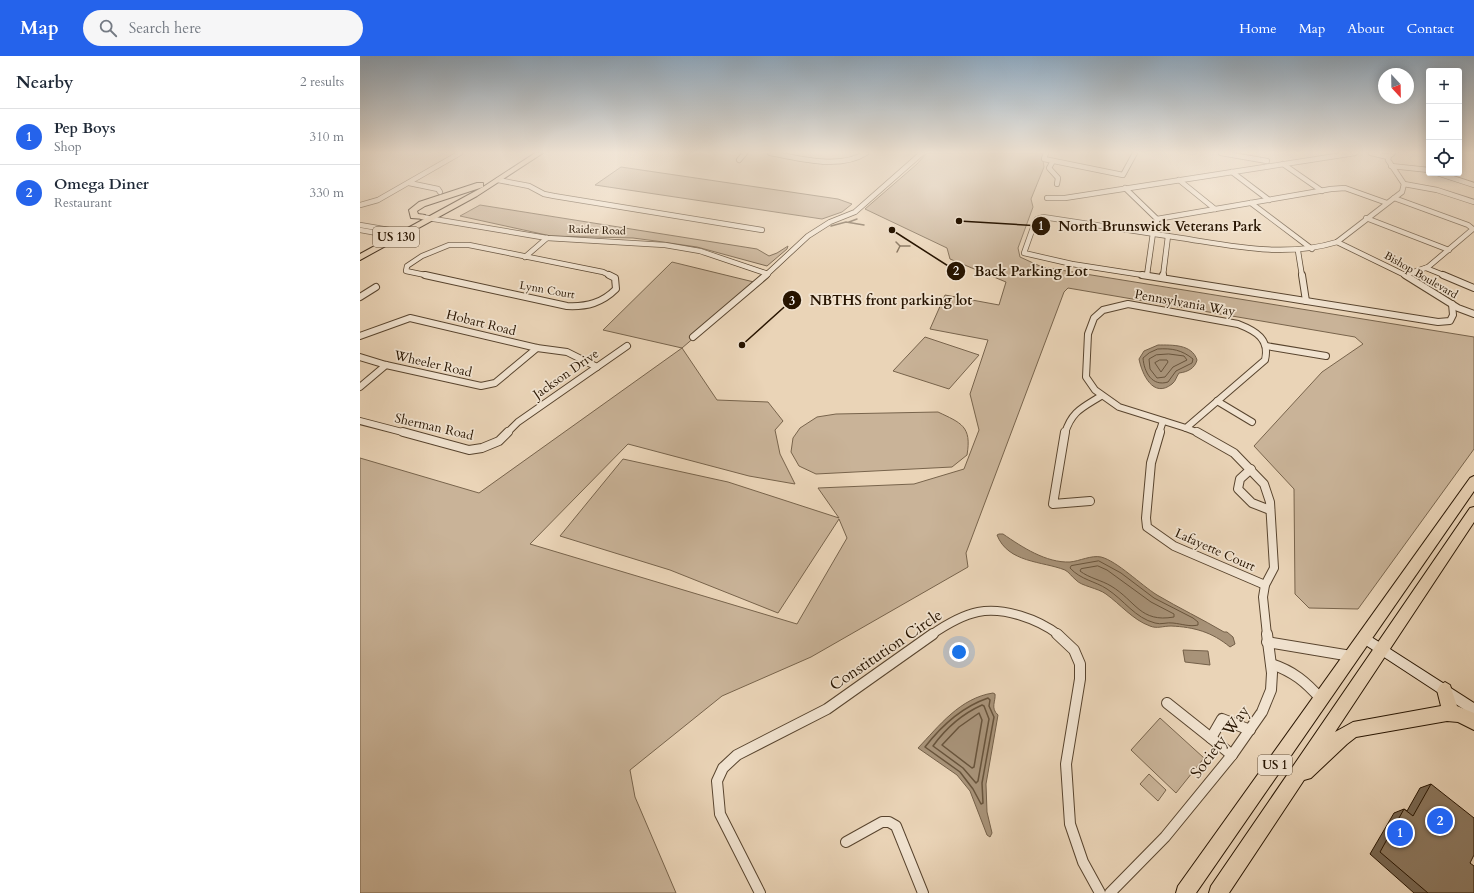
<!DOCTYPE html>
<meta charset="utf-8">
<style>
body{margin:0;font-family:Cardo,serif;background:#f6f6f7;color:#1f2937}
.controls{position:absolute;right:12px;top:12px;display:grid;overflow:hidden;border-radius:4px;box-shadow:0 2px 10px #0003}
.controls button{width:36px;height:36px;display:grid;place-items:center;padding:0;border:0;border-bottom:1px solid #e0e1e3;background:#fff;color:#1f2937;font:20px sans-serif}
.compass{position:absolute;left:1018px;top:12px;width:36px;height:36px;border-radius:50%;background:#fff;box-shadow:0 2px 10px #0003;rotate:158deg}
.you{position:absolute;left:599px;top:596px;width:14px;height:14px;margin:-10px;border:3px solid #fff;border-radius:50%;background:#1a73e8;box-shadow:0 0 0 6px #1a73e833}
.badge{display:grid;place-items:center;width:26px;height:26px;border-radius:50%;background:#2563eb;color:#fff;font-size:13px;font-weight:700}
.pin{position:absolute;translate:-50% -50%;border:2px solid #fff;box-shadow:0 1px 4px #0006}
.list{margin:0;padding:0;list-style:none}
h2{display:flex;justify-content:space-between;align-items:center;height:52px;margin:0;padding:0 16px;font-size:17px}
h2 small{font-size:13px;font-weight:400;color:#747a83}
.list li{display:grid;grid-template-columns:26px 1fr auto;gap:12px;align-items:center;box-sizing:border-box;height:56px;padding:0 16px;border-top:1px solid #e0e1e3}
.list b{display:block;font-size:15px;white-space:nowrap}
.list p{margin:0;font-size:13px;white-space:nowrap;color:#747a83}
.list em{font-size:13px;font-style:normal;color:#747a83}
.icon{flex:none;width:22px;height:22px;fill:none;stroke:currentColor;stroke-width:2;stroke-linecap:round;stroke-linejoin:round}
.map{position:relative;flex:none;width:1114px;height:837px;overflow:hidden}
header{display:flex;align-items:center;gap:24px;box-sizing:border-box;height:56px;padding:0 20px;background:#2563eb;color:#fff}
header strong{font-size:19px}
nav{display:flex;gap:22px;margin-inline-start:auto;font-size:14px}
.search{width:280px;height:36px;background:#f6f6f7;display:flex;align-items:center;gap:10px;box-sizing:border-box;padding:0 14px;border-radius:22px;color:#747a83;font-size:15px}
main{display:flex}
aside{flex:1;background:#fff}
.map>svg:first-child{display:block}
.green{fill:#c9b398;stroke:#78644c}
.water{fill:#a89379;stroke:#746049}
.lines{fill:none;stroke-linecap:round;stroke-linejoin:round}
.shore-far1{stroke:#68543c;stroke-width:1}
.shore{stroke:#68543c;stroke-width:1.5}
.stream{stroke:#746049;stroke-width:1.5}
.street-far3-casing{stroke:#58442e;stroke-width:6}
.street-far2-casing{stroke:#58442e;stroke-width:8}
.street-far1-casing{stroke:#58442e;stroke-width:10}
.street-casing{stroke:#58442e;stroke-width:12}
.secondary-casing{stroke:#271400;stroke-width:2}
.highway-casing{stroke:#271400;stroke-width:2}
.street-far3{stroke:#f1e3d0;stroke-width:4.5}
.street-far2{stroke:#f1e3d0;stroke-width:6}
.street-far1{stroke:#f1e3d0;stroke-width:8}
.street{stroke:#f1e3d0;stroke-width:10}
.secondary{fill:#f1e3d0;fill-rule:evenodd}
.highway{fill:#ead4b7;fill-rule:evenodd}
.wall{fill:#786752;stroke:#271400}
.building{fill:#8c785f;stroke:#271400}
.labels{text-anchor:middle;dominant-baseline:central;stroke-width:3.5;stroke-linejoin:round;paint-order:stroke}
.far-street-label{font-size:11px;fill:#271400;stroke:#f1e3d0}
.shield{fill:#f1e3d0;stroke:#64523e;stroke-width:1}
.shield-label{font-size:12px;font-weight:bold;fill:#271400}
.street-label{font-size:13px;fill:#271400;stroke:#f1e3d0}
.near-street-label{font-size:16px;fill:#271400;stroke:#f1e3d0}
.leader{fill:none;stroke:#271400;stroke-width:1.5}
.callout-dot{fill:#271400;stroke:#f1e3d0;stroke-width:1.5}
.mark-label{font-size:12px;text-anchor:middle;font-weight:bold;fill:#fff}
.callout-label{font-size:14px;text-anchor:middle;font-weight:bold;fill:#271400;stroke:#f1e3d0;stroke-width:3.5;stroke-linejoin:round;paint-order:stroke}
</style>
<header>
<strong>Map</strong>
<div class="search"><svg class="icon" aria-label="search" viewBox="0 0 24 24"><circle cx="10" cy="10" r="6"/><path d="M15 15l6 6"/></svg>Search here</div>
<nav><a>Home</a><a>Map</a><a>About</a><a>Contact</a></nav>
</header>
<main>
<aside>
<h2>Nearby<small>2 results</small></h2>
<ul class="list">
<li><span class="badge">1</span><div><b>Pep Boys</b><p>Shop</p></div><em>310 m</em></li>
<li><span class="badge">2</span><div><b>Omega Diner</b><p>Restaurant</p></div><em>330 m</em></li>
</ul>
</aside>
<div class="map">
<svg width="1114" height="837" viewBox="0 0 1114 837">
<rect width="100%" height="100%" fill="#ead4b7"/>
<filter id="stains"><feTurbulence type="fractalNoise" baseFrequency=".005" numOctaves="4"/><feColorMatrix values="0 0 0 0 .2 0 0 0 0 .09 0 0 0 0 .02 0 0 0 .5 -.17"/></filter>
<radialGradient id="worn" r=".72"><stop offset=".6" stop-color="#630" stop-opacity="0"/><stop offset="1" stop-color="#630" stop-opacity=".3"/></radialGradient>
<g class="green">
<path d="M567 97H682L684 111 671 143 673 151 658 192 660 201 682 211 1114 281V393L998 553 949 552 935 538 934 433 894 390 962 316 1003 288 995 281 708 232 704 236 606 497 608 511 451 601 362 640 270 714 275 741 316 837H0V402L119 437 322 292 243 274 312 206 398 227 322 292 357 344 408 346 423 365 415 374 420 398 435 428 389 420 268 388 170 488 437 568 487 482 479 463 418 557 310 514 200 480 263 403 368 426 479 462 458 432 554 428 604 413 619 374 610 338 628 284 570 273 585 239 639 249 646 226 590 203 587 192 505 153 557 108Z"/>
<path d="M261 111 478 143 492 148 482 156 462 163 235 129Z"/>
<path d="M120 149 397 193 409 200 417 197 428 190 427 193 407 210 337 191 296 185 273 182 191 180 100 160Z"/>
<path d="M565 281 619 299 589 333 533 315Z"/>
<path d="M578 356C601 367 612 370 607 399L592 411 456 418 439 410 431 396 433 382 440 372 457 361 476 358Z"/>
<path d="M800 662 844 702 816 737 771 694Z"/>
<path d="M789 718 806 734 798 745 780 728Z"/>
</g>
<g class="water">
<path d="M798 289C812 289 832 288 837 304 835 312 828 316 819 317 816 321 816 325 812 328 793 343 782 318 779 303L784 295Z"/>
<path d="M639 478H643C662 491 686 507 710 506 720 505 731 499 741 501 757 505 781 529 797 539 819 552 842 563 864 576H867L873 581 875 588 870 591C852 576 834 571 811 570 803 570 797 573 790 570 773 564 760 548 746 538 738 532 721 530 716 524 712 521 709 516 705 514 682 505 648 507 637 479Z"/>
<path d="M823 594 848 595 850 609 825 606Z"/>
<path d="M633 637 635 638C636 645 630 652 638 659L626 728 627 756 632 777 630 781 627 779 610 735 597 719 558 692C579 670 600 642 633 637Z"/>
</g>
<g class="lines">
<g class="shore-far1">
<path d="M798 293C812 292 822 294 833 303L832 307 816 315 808 326C792 331 784 316 783 302L789 297Z"/>
<path d="M809 298 824 300 827 304 813 311 805 321 797 322 790 313 789 303 796 299Z"/>
<path d="M800 304H807L808 306 801 316 795 307Z"/>
<path d="M739 505 761 517 794 542 833 562 838 566V569C830 571 822 568 813 567 807 566 801 569 795 567 775 562 764 544 747 533 735 525 721 524 710 512L711 510Z"/>
<path d="M738 510 747 514 791 546 814 558V561C780 567 776 545 751 530 741 524 729 522 720 515L721 513Z"/>
</g>
<g class="shore">
<path d="M628 642 630 644 629 650 634 661 622 727 623 747 621 748 613 733 600 716 565 691C582 669 602 651 628 642Z"/>
<path d="M622 649 624 650 629 663 618 725 616 727 603 712 573 690C586 672 602 658 622 649Z"/>
<path d="M619 657 622 664 614 711 612 712 582 689 599 671Z"/>
</g>
<g class="stream">
<path d="M489 166 497 163"/>
<path d="M471 170 486 166 504 169"/>
<path d="M536 186 540 190 537 196"/>
<path d="M540 190H550"/>
</g>
<g class="street-far3-casing">
<g id="street-far3">
<path d="M410 97C439 102 479 114 506 97"/>
<path d="M686 97 684 103 763 119 775 97"/>
<path d="M861 97 907 105"/>
<path d="M1011 97 1028 101"/>
<path d="M379 104 385 97"/>
<path d="M693 105 689 112 698 122 697 128"/>
<path d="M923 108 962 135"/>
<path d="M1031 110 1069 114"/>
<path d="M872 116 909 144"/>
<path d="M1077 117 1114 129"/>
<path d="M138 124 169 130 184 138 194 140 402 174"/>
<path d="M819 124 855 153"/>
<path d="M49 127 78 133 80 136"/>
<path d="M1044 128 1077 134 1114 146"/>
<path d="M765 132 797 163"/>
<path d="M687 142H705L995 97"/>
<path d="M1034 142 1108 169 1113 173 1068 211 1045 219"/>
<path d="M891 147 952 193"/>
<path d="M0 149 18 144 100 97"/>
<path d="M62 161 187 182 305 189 340 195 408 218"/>
<path d="M1006 162 1089 194"/>
<path d="M0 169 35 175"/>
<path d="M0 174 28 179"/>
<path d="M796 178 797 163 971 133 985 132 1027 147"/>
<path d="M977 186 1047 220"/>
<path d="M938 195 942 220"/>
<path d="M165 201 187 182"/>
<path d="M1066 212 1086 220"/>
<path d="M787 219 793 177"/>
<path d="M70 220 46 215 47 210 62 200 89 189H109L243 216 251 220"/>
<path d="M405 220 448 180 470 166 495 156 562 97"/>
<path d="M789 220 712 208 664 197 675 166 677 163 683 161C729 168 775 175 821 182 873 190 925 202 977 186L1042 136 1044 128 1028 104 1029 100 1033 97"/>
<path d="M803 220 808 180"/>
</g>
</g>
<g class="street-far2-casing">
<g id="street-far2">
<path d="M65 219 207 250C227 251 242 247 256 233L255 222 249 219"/>
<path d="M782 219 1078 266 1090 265 1093 259 1092 248"/>
<path d="M942 219 946 245"/>
<path d="M1045 219 1098 252 1114 258"/>
<path d="M1083 219 1114 232"/>
<path d="M803 222V219"/>
<path d="M0 241 16 231"/>
<path d="M768 248 878 268C896 275 910 283 905 304L826 372 759 351 735 334 726 321 728 278 734 262 743 254Z"/>
<path d="M0 280 50 262 177 292 207 296 237 311"/>
<path d="M333 281 406 219"/>
<path d="M906 290 966 300"/>
<path d="M0 301 26 309 121 330 135 327 177 292"/>
<path d="M0 331 26 309"/>
<path d="M857 345 892 366"/>
<path d="M0 365 46 377"/>
<path d="M826 372 839 377"/>
<path d="M147 377 158 366 267 290"/>
<path d="M705 377C712 355 722 352 741 340"/>
<path d="M799 377 803 365"/>
</g>
</g>
<g class="street-far1-casing">
<g id="street-far1">
<path d="M43 376 109 394 122 392 139 385 148 376"/>
<path d="M705 376 693 448 730 445"/>
<path d="M800 376 791 407 786 462 787 471 814 490 905 529"/>
<path d="M837 376 874 397 904 428 910 446 914 512 905 529 903 541 907 579"/>
<path d="M891 413 880 423 878 433 892 447 910 454"/>
<path d="M571 579C584 570 603 559 618 556 644 551 678 563 699 579"/>
</g>
</g>
<g class="street-casing">
<g id="street">
<path d="M697 578 714 594 720 608V623L706 708 710 768 723 806 740 837"/>
<path d="M907 586 991 600"/>
<path d="M911 608C933 615 946 626 961 643"/>
<path d="M807 647 851 682 862 663 890 674"/>
<path d="M851 682 872 699"/>
<path d="M486 786 522 766H529L536 770 563 837"/>
<path d="M400 837 360 758 357 725 363 712 377 699 467 653 573 578"/>
<path d="M750 837 805 781 872 699 902 656 911 634 912 617 907 578"/>
</g>
</g>
<g class="secondary-casing">
<path id="secondary" d="M1005 577 1114 647V660L1001 586 1000 582 1001 578Z"/>
</g>
<g class="highway-casing">
<g id="highway">
<path d="M175 97H183L117 140 0 204V198L123 131 65 150 57 155 58 158 65 159V163L51 162 49 154 59 146 117 127H123V131Z"/>
<path d="M1114 420V435L836 837H816L818 830 1110 422Z"/>
<path d="M1114 451V466L975 676 993 666 1081 650 1077 634 1080 629 1085 626 1090 629 1097 650 1114 657V674L1098 666 1087 665 996 681 987 688 951 722 944 724 869 837H849L851 830 1110 452Z"/>
</g>
</g>
<use href="#street-far3" class="street-far3"/>
<use href="#street-far2" class="street-far2"/>
<use href="#street-far1" class="street-far1"/>
<use href="#street" class="street"/>
<use href="#secondary" class="secondary"/>
<use href="#highway" class="highway"/>
</g>
<path class="wall" d="M1071 728 1110 807 1114 837H1054L1010 798 1034 757 1044 753 1047 755 1060 732Z"/>
<path class="building" d="M1071 728 1114 762V799L1110 807 1114 810V837H1068L1020 796 1044 753 1053 760Z"/>
<linearGradient id="sky" x2="0" y2="1"><stop stop-color="#8ea7bc"/><stop offset="0.45" stop-color="#f6ecdf"/><stop offset="1" stop-color="#f6ecdf" stop-opacity="0"/></linearGradient>
<rect width="1114" height="214" fill="url(#sky)"/>
<g class="labels">
<g class="far-street-label">
<text transform="translate(237 174) rotate(2)">Raider Road</text>
<text transform="translate(1061 219) rotate(30)">Bishop Boulevard</text>
<text transform="translate(187 234) rotate(10)">Lynn Court</text>
</g>
<g class="shield">
<rect x="13" y="171" width="46" height="20" rx="3"/>
<rect x="898" y="699" width="34" height="20" rx="3"/>
</g>
<g class="shield-label">
<text x="36" y="181">US 130</text>
<text x="915" y="709">US 1</text>
</g>
<g class="street-label">
<text transform="translate(825 247) rotate(10)">Pennsylvania Way</text>
<text transform="translate(121 267) rotate(14)">Hobart Road</text>
<text transform="translate(73 308) rotate(13)">Wheeler Road</text>
<text transform="translate(206 318) rotate(-35)">Jackson Drive</text>
<text transform="translate(74 371) rotate(13)">Sherman Road</text>
<text transform="translate(855 494) rotate(24)">Lafayette Court</text>
</g>
<g class="near-street-label">
<text transform="translate(526 594) rotate(-34)">Constitution Circle</text>
<text transform="translate(860 686) rotate(-53)">Society Way</text>
</g>
</g>
<path class="leader" d="M599 165L681 170M532 174L596 215M382 289L432 244"/>
<g class="callout-dot">
<circle cx="599" cy="165" r="4"/>
<circle cx="532" cy="174" r="4"/>
<circle cx="382" cy="289" r="4"/>
<circle cx="681" cy="170" r="10"/>
<circle cx="596" cy="215" r="10"/>
<circle cx="432" cy="244" r="10"/>
</g>
<g class="mark-label">
<text x="681" y="174">1</text>
<text x="596" y="219">2</text>
<text x="432" y="249">3</text>
</g>
<g class="callout-label">
<text x="800" y="175">North Brunswick Veterans Park</text>
<text x="671" y="220">Back Parking Lot</text>
<text x="531" y="249">NBTHS front parking lot</text>
</g>
<rect width="100%" height="100%" filter="url(#stains)"/>
<rect width="100%" height="100%" fill="url(#worn)"/>
</svg>
<div class="controls">
<button>+</button>
<button>−</button>
<button><svg class="icon" aria-label="locate" viewBox="0 0 24 24"><circle cx="12" cy="12" r="6"/><path d="M12 2v4M12 18v4M2 12h4M18 12h4"/></svg></button>
</div>
<svg class="compass" viewBox="-18 -18 36 36"><path d="M0-13l5 13h-10z" fill="#e53935"/><path d="M0 13l5-13h-10z" fill="#747a83"/></svg>
<div class="you"></div>
<div class="pin badge" style="left:1040px;top:777px">1</div>
<div class="pin badge" style="left:1080px;top:765px">2</div>
</div>
</main>
